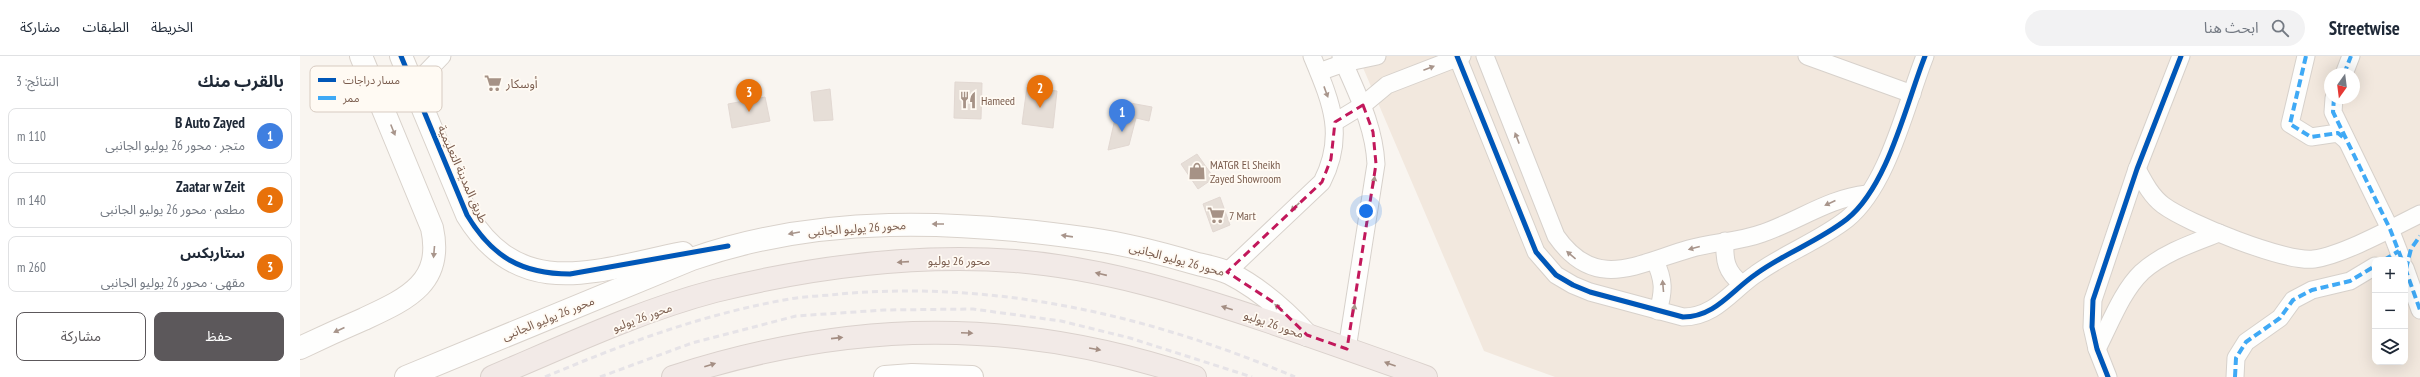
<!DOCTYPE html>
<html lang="ar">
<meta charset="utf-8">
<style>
body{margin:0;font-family:"PT Sans Narrow","Noto Sans Arabic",sans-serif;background:#f2f2f3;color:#1f2937;direction:rtl}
.controls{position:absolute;right:12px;bottom:12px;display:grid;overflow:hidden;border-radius:8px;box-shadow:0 4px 16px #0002}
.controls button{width:36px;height:36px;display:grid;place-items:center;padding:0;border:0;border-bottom:1px solid #e0e1e3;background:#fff;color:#1f2937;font:20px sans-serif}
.compass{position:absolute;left:2024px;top:12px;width:36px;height:36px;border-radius:50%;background:#fff;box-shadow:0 4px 16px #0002;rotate:194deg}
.you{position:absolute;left:1066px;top:155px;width:14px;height:14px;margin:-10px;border:3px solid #fff;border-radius:50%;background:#1a73e8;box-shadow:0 0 0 6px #1a73e833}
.badge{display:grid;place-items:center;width:26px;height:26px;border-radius:50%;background:#5c585b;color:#fff;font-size:13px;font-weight:700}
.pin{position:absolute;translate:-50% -33px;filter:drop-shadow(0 1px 2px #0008)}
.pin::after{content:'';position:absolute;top:21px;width:14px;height:12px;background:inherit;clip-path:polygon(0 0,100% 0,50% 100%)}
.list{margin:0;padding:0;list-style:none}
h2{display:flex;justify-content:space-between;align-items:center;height:52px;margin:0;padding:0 16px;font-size:17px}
h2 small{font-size:13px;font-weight:400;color:#747a83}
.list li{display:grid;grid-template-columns:26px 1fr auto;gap:12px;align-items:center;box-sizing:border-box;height:56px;margin:0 8px 8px;padding:0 8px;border:1px solid #e0e1e3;border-radius:8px}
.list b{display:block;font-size:15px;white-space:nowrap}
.list p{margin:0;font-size:13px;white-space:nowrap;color:#747a83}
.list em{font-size:13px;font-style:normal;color:#747a83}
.actions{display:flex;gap:8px;padding:12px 16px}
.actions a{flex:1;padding:9px 0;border:1px solid #5c585b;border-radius:8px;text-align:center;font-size:14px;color:#5c585b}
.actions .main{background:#5c585b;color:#fff}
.icon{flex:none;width:22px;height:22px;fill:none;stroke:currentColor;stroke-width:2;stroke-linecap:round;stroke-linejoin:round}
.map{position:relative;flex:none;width:2120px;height:321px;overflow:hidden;direction:ltr}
header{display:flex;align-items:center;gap:24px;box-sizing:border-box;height:56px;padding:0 20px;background:#fff;border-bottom:1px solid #e0e1e3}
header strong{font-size:19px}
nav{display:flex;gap:22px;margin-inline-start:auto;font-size:14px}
.search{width:280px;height:36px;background:#f2f2f3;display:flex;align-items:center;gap:10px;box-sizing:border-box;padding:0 14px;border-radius:22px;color:#747a83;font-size:15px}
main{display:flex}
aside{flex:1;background:#fff}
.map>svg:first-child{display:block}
.residential{fill:#f2e8de;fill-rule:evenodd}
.building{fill:#e6ded7;stroke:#e2d8d2}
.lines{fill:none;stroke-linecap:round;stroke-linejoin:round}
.street-casing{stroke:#d7d1cb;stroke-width:19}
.secondary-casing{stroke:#d9d2cb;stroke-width:24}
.highway-casing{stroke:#dad1cc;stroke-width:24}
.street{stroke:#fefefd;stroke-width:17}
.secondary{stroke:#fefefd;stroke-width:22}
.highway{stroke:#f2eae7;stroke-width:22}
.rail{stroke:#e6e3e7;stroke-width:3;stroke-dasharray:6 4;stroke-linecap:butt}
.quiet{stroke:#3fa9f5;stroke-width:4;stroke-dasharray:8 4;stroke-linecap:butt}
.cycleway-casing{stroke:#fffaf3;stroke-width:8}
.cycleway{stroke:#0057b8;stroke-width:5}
.oneway{fill:#a8958b}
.oneway2{fill:#a48e83}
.marked{fill:none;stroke:#c2185b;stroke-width:3;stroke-dasharray:8 5;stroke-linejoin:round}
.labels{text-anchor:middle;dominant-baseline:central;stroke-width:3.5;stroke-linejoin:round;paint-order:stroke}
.poi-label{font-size:12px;fill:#7a5c4d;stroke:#fffaf3;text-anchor:start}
.street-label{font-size:12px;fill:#7a5c4d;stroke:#fffaf3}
.key{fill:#fffaf3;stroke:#d7cbc1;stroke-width:1}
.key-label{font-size:11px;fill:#7a5c4d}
</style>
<header>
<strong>Streetwise</strong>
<div class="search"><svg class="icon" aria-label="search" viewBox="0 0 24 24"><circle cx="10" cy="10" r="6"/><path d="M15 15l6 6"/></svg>ابحث هنا</div>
<nav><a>الخريطة</a><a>الطبقات</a><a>مشاركة</a></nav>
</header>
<main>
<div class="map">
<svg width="2120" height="321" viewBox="0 0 2120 321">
<rect width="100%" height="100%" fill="#f9f5f0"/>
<path class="residential" d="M1058 0H2120V321H1255L1184 295ZM2030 18H2054V42H2030ZM2075 204H2105V306H2075Z"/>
<g class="building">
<path d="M655 26 682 27 681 63 654 62Z"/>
<path d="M727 31 757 35 753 72 722 68Z"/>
<path d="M530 33 533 64 514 65 511 36Z"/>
<path d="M465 41 470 65 432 72 428 48Z"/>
<path d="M819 45 852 51 849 65 836 62 829 89 808 94Z"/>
<path d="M897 98 914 122 898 133 881 108Z"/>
<path d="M920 141 930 169 913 176 903 148Z"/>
</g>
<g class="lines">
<g class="street-casing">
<g id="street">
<path d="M1041 0C1056 36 1074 68 1076 108L1047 293"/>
<path d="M1157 0 1236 196 1256 219 1273 229 1290 236 1383 261C1415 261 1431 235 1456 218 1485 197 1519 185 1547 163 1588 130 1606 48 1625 0"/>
<path d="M1185 0 1256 180C1295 236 1337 208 1389 193 1413 186 1439 186 1463 177 1498 165 1529 142 1567 138"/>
<path d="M1507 0 1612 38"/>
<path d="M2006 0 1990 68 2011 81 2038 77 2046 84"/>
<path d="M1019 16 1044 7 1077 0"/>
<path d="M2044 18 2051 0"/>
<path d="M114 29 142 0"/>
<path d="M2034 42 2033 56 2090 173 2102 204"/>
<path d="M1035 66 1063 49 1087 29 1162 0"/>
<path d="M1837 113C1844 126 1851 140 1863 149 1887 167 1986 207 2014 203 2043 199 2092 172 2120 158"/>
<path d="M1425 185C1424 204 1426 216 1442 228"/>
<path d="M1355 205C1364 224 1364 235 1358 255"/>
<path d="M2105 212 2120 254"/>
<path d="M927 216 1022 126C1046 79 1031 46 1012 0"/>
<path d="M1797 293C1810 268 1822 235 1842 216 1863 197 1893 187 1919 177"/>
<path d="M1808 321 1797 293 1792 271 1793 244 1837 113 1881 0"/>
<path d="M1935 321 1936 302 1946 286 1980 262 1993 244 2012 234 2050 225 2075 210"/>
</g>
</g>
<g class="secondary-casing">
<g id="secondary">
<path d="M101 0 167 159C221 248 300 213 383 197"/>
<path d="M81 44 114 29"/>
<path d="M0 292C21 282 43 272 64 263 107 243 144 227 132 172L61 0"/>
<path d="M106 321 392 203C520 158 657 164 790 183 826 188 860 197 894 207 905 210 918 212 929 217 959 232 984 254 1007 279"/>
<path d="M585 321 612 319 672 321"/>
</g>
</g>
<g class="highway-casing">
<g id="highway">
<path d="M192 321C265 290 339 255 415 235 512 211 615 198 715 205 802 212 887 238 970 266 1022 284 1074 302 1126 321"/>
<path d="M373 321C551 263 717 261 895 321"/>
</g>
</g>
<use href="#street" class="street"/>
<use href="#secondary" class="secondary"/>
<use href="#highway" class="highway"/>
<g class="rail">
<path d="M245 321C323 288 406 257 490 243 506 240 524 240 540 238 698 224 851 260 995 321"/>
<path d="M300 321 392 287 496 260 584 254 673 253 761 265 830 282 952 321"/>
</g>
<g class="quiet">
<path d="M2006 0 1990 68 2011 81 2038 77 2045 83"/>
<path d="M2044 18 2051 0"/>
<path d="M2034 42 2033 56 2090 173 2102 204"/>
<path d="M2084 204 2099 195"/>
<path d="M2105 212 2120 254"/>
<path d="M2106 213 2111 193 2120 180"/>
<path d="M1935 321 1936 302 1946 286 1980 262 1993 244 2012 234 2050 225 2075 210"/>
</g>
<g class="cycleway-casing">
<g id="cycleway">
<path d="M101 0 167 159C192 201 222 218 270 218L428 190"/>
<path d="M1157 0 1236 196 1256 219 1273 229 1290 236 1383 261C1415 261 1431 235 1456 218 1485 197 1519 185 1547 163 1588 130 1606 48 1625 0"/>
<path d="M1808 321 1797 293 1792 271 1793 244 1837 113 1881 0"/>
</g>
</g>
<use href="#cycleway" class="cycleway"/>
</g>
<defs><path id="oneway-solid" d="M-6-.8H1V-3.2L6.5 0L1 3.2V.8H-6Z"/></defs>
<g class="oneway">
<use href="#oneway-solid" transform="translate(1129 12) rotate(-21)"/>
<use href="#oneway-solid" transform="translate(1026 36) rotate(70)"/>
<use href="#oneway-solid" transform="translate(93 74) rotate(68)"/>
<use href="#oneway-solid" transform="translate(1217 82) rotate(-111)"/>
<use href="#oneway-solid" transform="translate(1074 126) rotate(-82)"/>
<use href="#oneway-solid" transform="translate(1530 147) rotate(155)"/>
<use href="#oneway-solid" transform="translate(995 151) rotate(137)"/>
<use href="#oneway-solid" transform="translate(638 168) rotate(180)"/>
<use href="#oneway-solid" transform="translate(494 177) rotate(170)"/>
<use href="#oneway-solid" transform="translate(767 180) rotate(-172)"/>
<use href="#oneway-solid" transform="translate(1394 192) rotate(165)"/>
<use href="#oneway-solid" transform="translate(134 196) rotate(95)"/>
<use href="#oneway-solid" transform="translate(1271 199) rotate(-140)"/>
<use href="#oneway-solid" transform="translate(1363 230) rotate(-95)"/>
<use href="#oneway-solid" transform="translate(979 252) rotate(-138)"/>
<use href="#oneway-solid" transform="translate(1054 254) rotate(-81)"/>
<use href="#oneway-solid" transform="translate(39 274) rotate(156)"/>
</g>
<g class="oneway2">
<use href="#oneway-solid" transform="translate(603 206) rotate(176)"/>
<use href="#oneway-solid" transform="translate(801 218) rotate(-167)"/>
<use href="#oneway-solid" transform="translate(927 252) rotate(-163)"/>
<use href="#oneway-solid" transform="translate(667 277) rotate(3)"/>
<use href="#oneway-solid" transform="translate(537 282) rotate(-6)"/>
<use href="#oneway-solid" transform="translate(795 293) rotate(10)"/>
<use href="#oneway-solid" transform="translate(1090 308) rotate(-160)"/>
<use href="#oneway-solid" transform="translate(410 309) rotate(-18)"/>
</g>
<path class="marked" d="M1063 49 1073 76 1076 108 1047 293 1007 279 973 246 927 216 1022 126 1031 103 1035 66Z"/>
<defs>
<g id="supermarket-bare" transform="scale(1.38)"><path d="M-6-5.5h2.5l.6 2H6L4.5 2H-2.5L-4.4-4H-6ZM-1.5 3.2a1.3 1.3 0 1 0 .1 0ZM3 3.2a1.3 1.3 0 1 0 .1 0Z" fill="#a69286" stroke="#fffaf3" stroke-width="2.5" paint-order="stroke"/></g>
<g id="restaurant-bare" transform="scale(1.38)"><path d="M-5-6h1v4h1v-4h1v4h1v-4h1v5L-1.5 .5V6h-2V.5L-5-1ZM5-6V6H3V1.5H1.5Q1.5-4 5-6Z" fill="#a69286" stroke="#fffaf3" stroke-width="2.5" paint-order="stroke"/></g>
<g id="shop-bare" transform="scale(1.38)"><path d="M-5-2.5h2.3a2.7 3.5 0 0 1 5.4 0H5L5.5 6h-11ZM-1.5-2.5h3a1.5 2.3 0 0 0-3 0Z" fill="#a69286" stroke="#fffaf3" stroke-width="2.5" paint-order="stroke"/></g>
</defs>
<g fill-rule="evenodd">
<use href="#supermarket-bare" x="193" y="27"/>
<use href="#restaurant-bare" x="668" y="44"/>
<use href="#shop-bare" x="897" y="115"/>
<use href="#supermarket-bare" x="916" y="159"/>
</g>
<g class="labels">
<g class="poi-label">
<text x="206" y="27">أوسكار</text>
<text x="681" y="44">Hameed</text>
<text x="910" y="108">MATGR El Sheikh<tspan x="910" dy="14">Zayed Showroom</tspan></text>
<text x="929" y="159">7 Mart</text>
</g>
<g class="street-label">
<text transform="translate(163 118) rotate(66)">طريق المدينة التعليمية</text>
<text transform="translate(557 172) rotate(-4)">محور 26 يوليو الجانبى</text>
<text transform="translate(877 203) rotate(15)">محور 26 يوليو الجانبى</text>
<text x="659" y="204">محور 26 يوليو</text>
<text transform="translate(342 261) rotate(-20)">محور 26 يوليو</text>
<text transform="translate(248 262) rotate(-22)">محور 26 يوليو الجانبى</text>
<text transform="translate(974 268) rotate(19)">محور 26 يوليو</text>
</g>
</g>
<rect x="10" y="10" width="132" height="46" rx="6" class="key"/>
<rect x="18" y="22" width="18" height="4" fill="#0057b8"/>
<rect x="18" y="40" width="18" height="4" fill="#3fa9f5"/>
<g class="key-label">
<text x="43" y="28">مسار دراجات</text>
<text x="43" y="46">ممر</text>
</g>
</svg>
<div class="controls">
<button>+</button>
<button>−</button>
<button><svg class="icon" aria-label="layers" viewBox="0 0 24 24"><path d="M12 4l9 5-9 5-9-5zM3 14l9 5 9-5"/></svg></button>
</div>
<svg class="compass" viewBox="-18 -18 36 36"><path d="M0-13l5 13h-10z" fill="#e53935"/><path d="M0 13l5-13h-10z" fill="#747a83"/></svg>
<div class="you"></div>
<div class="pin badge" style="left:822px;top:76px;background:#3f7fe0">1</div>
<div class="pin badge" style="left:740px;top:52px;background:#e8710a">2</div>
<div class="pin badge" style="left:449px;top:56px;background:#e8710a">3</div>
</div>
<aside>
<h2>بالقرب منك<small>النتائج: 3</small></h2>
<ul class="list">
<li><span class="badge" style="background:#3f7fe0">1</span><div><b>B Auto Zayed</b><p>متجر · محور 26 يوليو الجانبى</p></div><em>110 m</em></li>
<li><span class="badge" style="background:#e8710a">2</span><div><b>Zaatar w Zeit</b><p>مطعم · محور 26 يوليو الجانبى</p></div><em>140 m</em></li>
<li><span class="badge" style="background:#e8710a">3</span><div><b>ستاربكس</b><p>مقهى · محور 26 يوليو الجانبى</p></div><em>260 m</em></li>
</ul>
<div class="actions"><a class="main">حفظ</a><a>مشاركة</a></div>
</aside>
</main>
